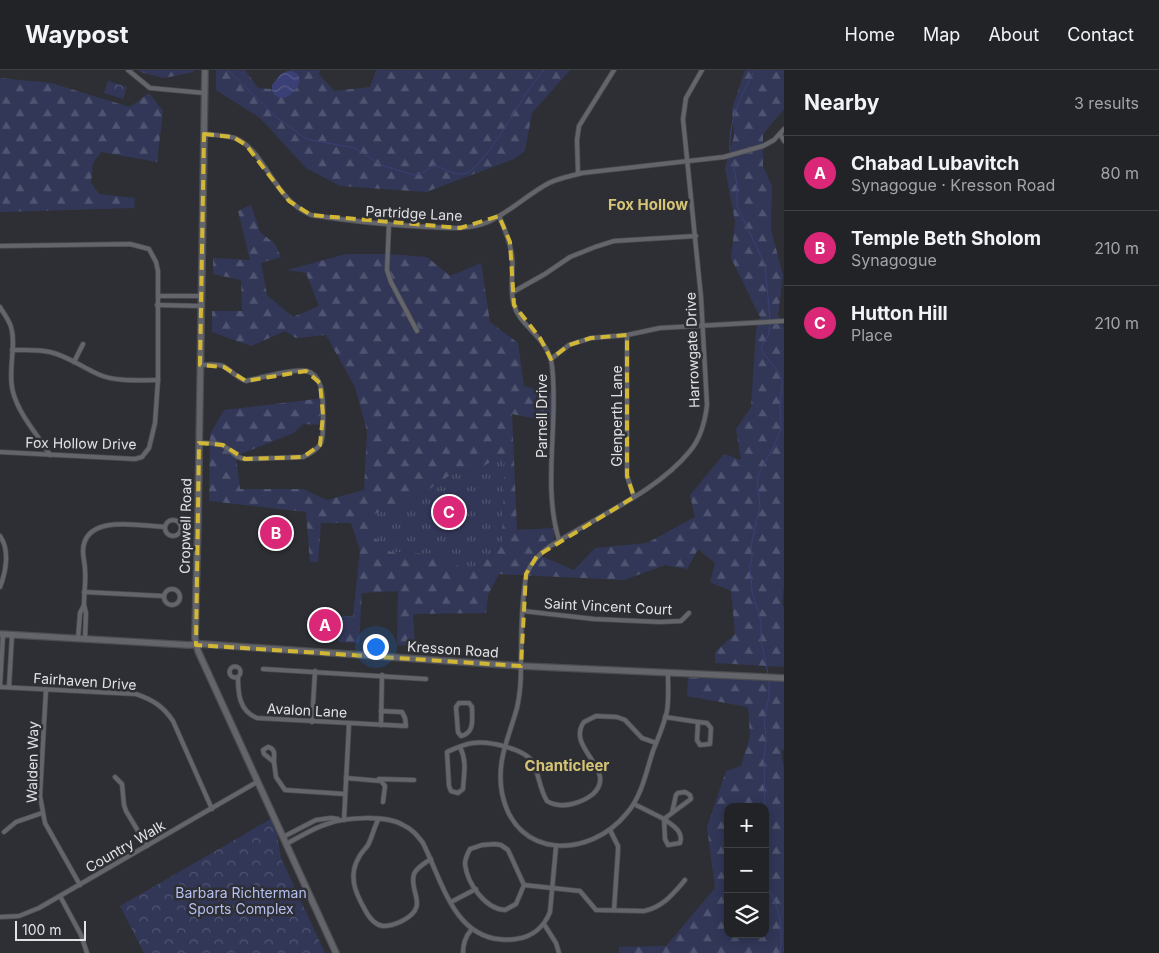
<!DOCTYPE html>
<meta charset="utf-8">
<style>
body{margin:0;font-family:Inter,sans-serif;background:#2a2b2f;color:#f1f3f6}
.controls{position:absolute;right:15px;bottom:15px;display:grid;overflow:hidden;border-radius:10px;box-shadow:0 2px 12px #0003}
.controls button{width:45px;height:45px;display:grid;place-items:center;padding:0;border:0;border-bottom:1px solid #3f4044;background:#222327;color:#f1f3f6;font:25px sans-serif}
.scale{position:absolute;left:15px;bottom:12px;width:71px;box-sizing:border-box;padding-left:5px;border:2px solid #e2e2e5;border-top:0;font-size:14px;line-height:18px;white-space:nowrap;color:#e2e2e5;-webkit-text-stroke:4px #2e2f34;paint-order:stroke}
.you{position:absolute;left:375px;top:576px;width:18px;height:18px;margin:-12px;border:4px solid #fff;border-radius:50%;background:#1a73e8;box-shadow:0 0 0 8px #1a73e833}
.badge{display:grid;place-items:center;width:32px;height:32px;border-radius:50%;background:#db2777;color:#fff;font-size:16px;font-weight:700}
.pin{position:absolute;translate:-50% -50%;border:2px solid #fff;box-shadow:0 1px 5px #0006}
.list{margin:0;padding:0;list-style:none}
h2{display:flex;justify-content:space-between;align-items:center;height:65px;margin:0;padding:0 20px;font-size:21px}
h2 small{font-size:16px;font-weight:400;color:#a2a4a7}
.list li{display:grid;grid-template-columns:32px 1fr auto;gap:15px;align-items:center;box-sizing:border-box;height:75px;padding:0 20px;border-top:1px solid #3f4044}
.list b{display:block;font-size:19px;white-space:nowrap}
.list p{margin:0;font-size:16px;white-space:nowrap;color:#a2a4a7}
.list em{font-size:16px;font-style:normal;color:#a2a4a7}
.icon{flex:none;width:28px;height:28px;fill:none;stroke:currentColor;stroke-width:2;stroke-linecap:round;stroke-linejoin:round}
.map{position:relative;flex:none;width:784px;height:883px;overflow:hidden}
header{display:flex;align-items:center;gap:30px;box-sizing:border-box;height:70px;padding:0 25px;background:#222327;border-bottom:1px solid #3f4044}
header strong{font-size:24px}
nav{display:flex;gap:28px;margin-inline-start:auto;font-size:18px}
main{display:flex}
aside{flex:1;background:#222327}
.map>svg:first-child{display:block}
.grass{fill:url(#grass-tufts)}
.forest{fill:url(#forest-firs);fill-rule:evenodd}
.park{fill:url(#park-crowns)}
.water{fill:url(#water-waves)}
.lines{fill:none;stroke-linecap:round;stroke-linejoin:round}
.stream{stroke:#3a4075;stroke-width:1}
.street-casing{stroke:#4b4c50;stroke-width:5.5}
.secondary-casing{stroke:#4b4c50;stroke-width:8}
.street{stroke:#64656b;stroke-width:4}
.secondary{stroke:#64656b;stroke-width:5.5}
.marked{fill:none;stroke:#d2b736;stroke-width:4;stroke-dasharray:10 6;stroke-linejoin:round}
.labels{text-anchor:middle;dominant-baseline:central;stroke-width:5;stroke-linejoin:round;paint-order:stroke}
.street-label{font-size:14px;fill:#e2e2e5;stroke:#2e2f34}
.park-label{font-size:14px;fill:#b6bff1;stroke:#2e2f34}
.neighbourhood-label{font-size:15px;font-weight:bold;fill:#d5c476;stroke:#2e2f34}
</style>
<header>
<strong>Waypost</strong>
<nav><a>Home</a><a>Map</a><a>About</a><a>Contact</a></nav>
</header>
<main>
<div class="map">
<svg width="784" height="883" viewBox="0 0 784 883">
<defs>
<pattern id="grass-tufts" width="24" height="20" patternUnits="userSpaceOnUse" patternTransform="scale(1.25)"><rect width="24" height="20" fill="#323758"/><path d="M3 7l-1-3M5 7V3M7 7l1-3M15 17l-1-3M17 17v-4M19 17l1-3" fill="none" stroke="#4f5470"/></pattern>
<pattern id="forest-firs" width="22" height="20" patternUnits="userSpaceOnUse" patternTransform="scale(1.25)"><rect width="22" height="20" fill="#323758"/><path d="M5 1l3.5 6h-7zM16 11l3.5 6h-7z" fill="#4f5470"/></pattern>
<pattern id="park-crowns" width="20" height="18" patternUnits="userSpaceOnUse" patternTransform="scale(1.25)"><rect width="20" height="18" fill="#323758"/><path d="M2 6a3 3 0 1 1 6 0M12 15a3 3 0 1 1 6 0" fill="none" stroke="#4f5470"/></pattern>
<pattern id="water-waves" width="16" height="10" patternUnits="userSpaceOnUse" patternTransform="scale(1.25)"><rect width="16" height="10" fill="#3a4075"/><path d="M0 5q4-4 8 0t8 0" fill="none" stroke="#565b88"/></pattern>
</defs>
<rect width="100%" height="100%" fill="#2e2f34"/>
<path class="grass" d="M505 383 503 472 491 487 469 501 432 484 391 482 375 468 369 446 415 429 453 403 479 399Z"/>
<g class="forest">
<path d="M138 0H194V2L164 8 140 2Z"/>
<path d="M216 0H245L258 18 271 19 290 0H320L319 4 334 21 370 17 376 0H570L532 43 525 81 514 89 426 122 340 116 306 98 260 48 216 20Z"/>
<path d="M745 0H784V39L763 64V96L772 116 771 159 783 206 778 245 784 257V515L782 534 784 538V597L715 593V582L735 564 731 521 710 512 715 493 698 479 687 499 665 495 624 510 499 504 488 525 486 543 413 544 415 576 397 575 398 521 362 523 359 573 338 572 339 546H353L360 480 351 453H321L318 492H310L306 442 209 431 210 364 224 340 324 328 323 355 303 354 294 363 236 386 240 419H303L327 430 364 420 367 361 355 317 326 265 296 268 285 261 251 276 212 262V241H242L241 210 213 204V188L250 190 238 141 251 135 260 162 275 174 281 187 261 193 267 225 293 247 319 236 306 203 287 200 346 184H388L427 187 450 206 481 193 490 252 518 273 524 316 553 324V352L512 344 517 460 554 458V473L539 485 574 500 595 478 647 473 695 447 690 425 724 384 741 390 736 359 751 337 756 260 760 247 731 188 735 152 725 98 734 66 732 39ZM505 383 502 473 491 487 469 501 432 484 391 482 375 468 369 446 415 429 453 403 479 399Z"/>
<path d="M0 8 51 13 130 37 149 23 163 41 157 92 101 82 93 93 91 113 99 124 135 128 134 138 0 142Z"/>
<path d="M688 604 784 608V679L781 681 784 700V883H619V877L666 876 715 818 707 757 726 701 741 696 750 666 748 637 687 626ZM728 737H765V864H728Z"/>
</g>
<g class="park">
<path d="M108 11 127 17 123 29 104 23Z"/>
<path d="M274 747 281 788 325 883H144L120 836Z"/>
</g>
<path class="water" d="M288 1C313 1 291 36 276 26 272 23 272 20 272 15L281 4Z"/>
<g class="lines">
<g class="stream">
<path d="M228 0 275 46 306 69 355 78 381 95 414 105 421 104 434 95C443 98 453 105 463 104 481 102 517 37 527 22 532 14 538 8 544 0"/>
<path d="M730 80C728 51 741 25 755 0"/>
<path d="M733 92 737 115V136L765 195 770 249"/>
<path d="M768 604 761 570V552L752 521 750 497 752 487 751 476 760 436 757 410 759 403 773 378 781 359 780 337 782 312 778 301 763 283 761 277 769 264 770 254"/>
<path d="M765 740 764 689 766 667 764 649 769 627V612"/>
<path d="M765 742 769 750 765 754"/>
<path d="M765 759V773"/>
<path d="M765 812C779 837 784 855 780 883"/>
</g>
<g class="street-casing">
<g id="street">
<path d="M128 0 150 18 204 23"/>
<path d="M204 64C214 65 226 65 235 68 265 80 273 129 311 145 349 151 389 155 428 157 448 158 469 160 488 152 510 142 528 124 549 113 559 108 571 106 582 103L724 87 763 76 774 70 784 59"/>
<path d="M780 64 784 71"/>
<path d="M578 104 577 70 579 56 614 0"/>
<path d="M499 146C505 159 510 172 512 186 514 202 509 220 514 235 520 257 549 268 552 296 559 352 542 415 559 470"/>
<path d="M389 154 387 200 391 212 417 261"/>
<path d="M0 176 130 174 149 179 156 192 158 201V310L155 353 149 378 142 387 135 389 0 382"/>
<path d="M513 222 545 204 570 187 595 177 614 171 696 166"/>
<path d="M158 226H201"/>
<path d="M157 235 201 236"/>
<path d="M0 237C4 244 9 250 11 257 17 276 7 301 13 322 19 345 38 365 50 385"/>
<path d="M627 265V406L634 427"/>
<path d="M12 280C24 280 38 279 50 282 68 286 83 298 100 305 117 312 139 310 158 310"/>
<path d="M551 289 569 275 591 268 627 265 660 258 784 251"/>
<path d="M74 292 83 274"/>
<path d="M199 373C207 373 217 372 224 376 232 381 235 388 245 389L303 387C310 384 317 380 321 373 324 365 324 323 320 315 318 309 314 303 307 301 295 298 260 308 246 311 238 308 232 302 225 297 218 293 208 295 200 295"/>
<circle cx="173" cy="458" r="8"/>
<path d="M0 466C10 480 6 502 0 517"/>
<circle cx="172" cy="527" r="8"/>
<path d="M84 522 163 526"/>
<path d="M84 535C84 523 86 512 85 500 85 494 83 487 83 481 84 443 140 456 165 457"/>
<path d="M523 541 594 549 660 552 681 551 689 543"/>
<path d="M78 569 80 543 84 535 86 543 85 569"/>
<circle cx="235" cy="602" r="5.5"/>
<path d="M263 599 426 609"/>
<path d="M668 604C668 616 669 629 667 641 664 655 658 668 653 681 646 702 642 726 627 743 590 789 515 790 502 723 496 691 509 667 517 638 520 625 521 611 521 597 521 572 521 546 524 521 525 515 525 508 527 503 532 491 539 484 549 477 593 448 656 423 690 381 701 368 705 352 707 335L701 227 683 49 686 28 702 0"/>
<path d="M238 607C238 623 239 641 257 648L406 656 405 648 402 642 381 641"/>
<path d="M0 616 3 565"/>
<path d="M0 617 136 624C153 630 163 636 173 651L212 739"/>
<path d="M9 617 12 565"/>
<path d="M46 619 40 726 45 753 80 815"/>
<path d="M459 633H469L472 637C472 649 475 663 461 666L458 662 456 637Z"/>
<path d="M665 647 698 652"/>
<path d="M312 652 315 601"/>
<path d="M698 652 707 653 711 658 710 674 700 675 697 670Z"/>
<path d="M381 655 382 605"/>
<path d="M268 677C276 679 274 685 274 692L264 684 263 680Z"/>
<path d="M460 677C467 691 464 703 463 719L458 723 451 721 449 716 447 682C456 678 464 674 473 673 489 671 527 679 534 694 539 706 540 720 547 731 555 736 563 736 572 734 580 732 587 729 593 724 619 700 565 678 584 652L596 646 617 647 625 650 642 668 656 673"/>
<path d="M274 692 276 707 285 720 345 724"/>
<path d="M115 707 122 714 124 735 126 741 147 776"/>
<path d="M346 708 381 711 385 716 383 732"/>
<path d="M379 709 414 710"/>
<path d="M685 722 690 725 691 729 672 743 676 725 678 723Z"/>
<path d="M634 734 664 749 672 743"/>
<path d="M664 749C672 755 684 761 680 773L668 775 665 769Z"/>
<path d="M344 750 349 654"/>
<path d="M378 750C374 758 372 767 368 775 365 779 361 783 359 787 348 805 355 822 364 838 368 846 374 855 383 856 389 856 396 854 402 851 431 836 408 822 414 804 417 797 425 793 431 789"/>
<path d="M610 760 618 776V781L614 840"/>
<path d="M4 762 16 752 42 743"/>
<path d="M283 767 316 750 331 748 338 749"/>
<path d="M286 774C300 767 313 758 327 754 346 747 386 745 403 755 412 759 417 765 423 773 444 815 456 877 516 869 532 867 544 857 550 842L556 777"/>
<path d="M495 774 501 775 508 780 524 815 516 834 505 840C485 839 467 813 465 794 465 788 468 783 470 779L482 775Z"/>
<path d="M524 815 580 821 596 840 644 841C663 837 673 824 685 810"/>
<path d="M60 826 81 865 87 883"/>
<path d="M451 832 476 819"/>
<path d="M0 847 19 846 39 838 257 712"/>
<path d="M544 854 556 873 559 883"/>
<path d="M463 883C463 874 465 867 471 860"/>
</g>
</g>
<g class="secondary-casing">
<g id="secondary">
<path d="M205 0 198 450 195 568 198 581 336 883"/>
<path d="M0 564 189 575 202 574 521 596 784 608"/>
</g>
</g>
<use href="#street" class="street"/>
<use href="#secondary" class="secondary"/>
</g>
<path class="marked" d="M204 64 233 67 246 75 289 131 311 145 460 158 499 146 510 172 514 235 540 268 551 289 569 275 591 268 627 265V406L634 427 537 486 526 504 521 596 196 575 199 373 223 375 245 389 303 387 320 375 323 345 320 313 306 301 246 311 224 297 200 295Z"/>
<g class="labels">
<g class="street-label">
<text transform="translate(414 143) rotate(3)">Partridge Lane</text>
<text transform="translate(692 280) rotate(-92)">Harrowgate Drive</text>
<text transform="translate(541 346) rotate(-90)">Parnell Drive</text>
<text transform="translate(616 346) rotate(-90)">Glenperth Lane</text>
<text transform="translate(81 373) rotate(1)">Fox Hollow Drive</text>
<text transform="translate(185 456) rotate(-89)">Cropwell Road</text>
<text transform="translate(608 536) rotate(3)">Saint Vincent Court</text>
<text transform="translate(453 579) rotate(4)">Kresson Road</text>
<text transform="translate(85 611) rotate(4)">Fairhaven Drive</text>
<text transform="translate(307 640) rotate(3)">Avalon Lane</text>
<text transform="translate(32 692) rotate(-89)">Walden Way</text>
<text transform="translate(125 776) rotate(-30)">Country Walk</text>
</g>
<g class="park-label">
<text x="241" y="822">Barbara Richterman<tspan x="241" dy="16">Sports Complex</tspan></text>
</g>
<g class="neighbourhood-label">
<text x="648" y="134">Fox Hollow</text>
<text x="567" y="695">Chanticleer</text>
</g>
</g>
</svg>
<div class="controls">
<button>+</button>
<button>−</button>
<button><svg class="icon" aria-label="layers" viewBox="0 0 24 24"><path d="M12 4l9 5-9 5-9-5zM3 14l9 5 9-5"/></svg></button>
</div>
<div class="scale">100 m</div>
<div class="you"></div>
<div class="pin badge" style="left:325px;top:555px">A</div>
<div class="pin badge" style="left:276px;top:463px">B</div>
<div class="pin badge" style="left:449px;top:442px">C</div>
</div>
<aside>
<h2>Nearby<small>3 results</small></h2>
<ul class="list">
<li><span class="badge">A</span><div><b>Chabad Lubavitch</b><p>Synagogue · Kresson Road</p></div><em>80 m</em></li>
<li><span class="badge">B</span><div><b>Temple Beth Sholom</b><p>Synagogue</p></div><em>210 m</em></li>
<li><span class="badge">C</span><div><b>Hutton Hill</b><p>Place</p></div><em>210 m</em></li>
</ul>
</aside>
</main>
